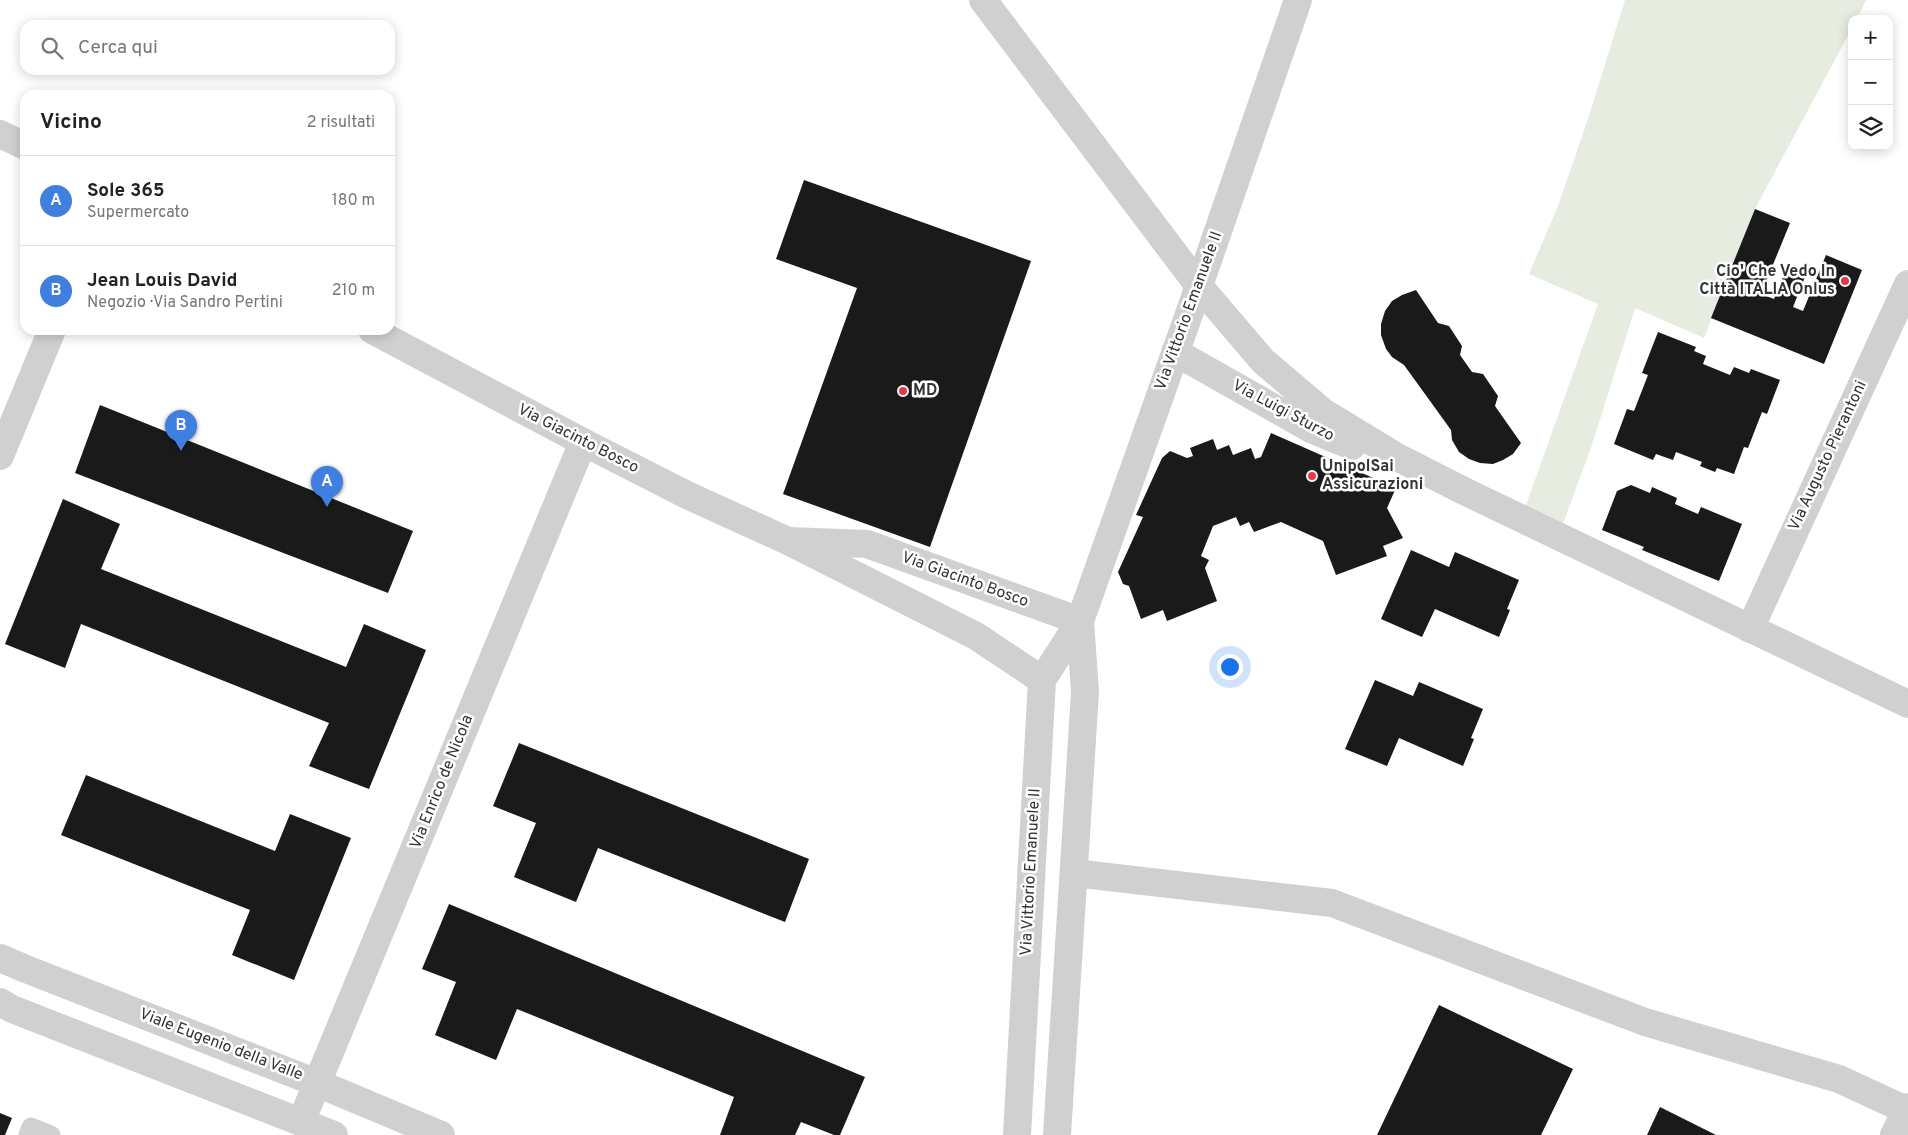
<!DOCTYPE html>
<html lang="it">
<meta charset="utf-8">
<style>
body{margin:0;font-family:Overpass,sans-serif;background:#f6f6f6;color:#222}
.controls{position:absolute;right:15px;top:15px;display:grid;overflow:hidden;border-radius:10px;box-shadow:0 2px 12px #0003}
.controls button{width:45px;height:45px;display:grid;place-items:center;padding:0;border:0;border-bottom:1px solid #e0e0e0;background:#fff;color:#222;font:25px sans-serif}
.you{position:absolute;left:1229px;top:666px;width:18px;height:18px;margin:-12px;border:4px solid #fff;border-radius:50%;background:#1a73e8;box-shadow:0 0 0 8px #1a73e833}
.badge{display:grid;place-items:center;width:32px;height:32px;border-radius:50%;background:#ea580c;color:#fff;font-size:16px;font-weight:700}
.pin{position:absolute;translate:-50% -41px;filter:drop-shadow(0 1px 2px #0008)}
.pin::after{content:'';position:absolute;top:26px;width:18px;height:15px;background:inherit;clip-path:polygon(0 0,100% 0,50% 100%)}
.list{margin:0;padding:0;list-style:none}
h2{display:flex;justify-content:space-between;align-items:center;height:65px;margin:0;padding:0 20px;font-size:21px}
h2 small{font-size:16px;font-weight:400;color:#767676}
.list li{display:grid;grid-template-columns:32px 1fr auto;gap:15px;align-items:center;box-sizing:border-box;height:90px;padding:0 20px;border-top:1px solid #e0e0e0}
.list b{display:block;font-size:19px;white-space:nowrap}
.list p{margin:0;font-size:16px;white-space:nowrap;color:#767676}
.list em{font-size:16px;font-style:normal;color:#767676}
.icon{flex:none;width:28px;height:28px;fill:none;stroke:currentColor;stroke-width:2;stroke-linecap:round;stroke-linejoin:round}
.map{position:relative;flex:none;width:1908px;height:1135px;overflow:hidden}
.search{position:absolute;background:#fff;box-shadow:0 2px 12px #0003;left:20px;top:20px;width:375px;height:55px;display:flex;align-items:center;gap:12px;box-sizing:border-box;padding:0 18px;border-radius:15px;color:#767676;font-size:19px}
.panel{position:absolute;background:#fff;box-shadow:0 2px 12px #0003;left:20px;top:90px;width:375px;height:245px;border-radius:15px}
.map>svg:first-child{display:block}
.green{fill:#e6ecdf}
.building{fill:#1a1a1a}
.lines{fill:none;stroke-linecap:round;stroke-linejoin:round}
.lane{stroke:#d0d0d0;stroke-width:19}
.street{stroke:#d0d0d0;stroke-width:28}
.poi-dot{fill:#e63946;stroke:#fff;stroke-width:2}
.labels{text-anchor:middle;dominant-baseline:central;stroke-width:5;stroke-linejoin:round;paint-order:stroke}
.poi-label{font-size:16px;font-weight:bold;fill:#333;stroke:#fff;text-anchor:start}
.street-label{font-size:16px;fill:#333;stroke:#fff}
</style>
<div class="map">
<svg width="1908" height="1135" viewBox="0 0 1908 1135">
<rect width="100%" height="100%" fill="#fff"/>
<path class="green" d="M1625 0H1866L1857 19H1852V28L1755 209 1704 338 1635 308 1592 445 1558 537 1521 519 1598 304 1529 274 1558 206 1588 119Z"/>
<g class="building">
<path d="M804 180 1031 261 930 547 783 494 857 288 776 259Z"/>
<path d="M1755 209 1790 223 1761 294 1774 299 1786 270 1805 277 1793 307 1803 311 1826 255 1862 270 1824 364 1711 318Z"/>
<path d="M1416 290 1438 323 1449 326 1462 346 1460 355 1472 372 1483 374 1498 396 1495 406 1521 443 1513 454 1503 460 1493 464 1480 463 1469 459 1459 452 1452 440 1451 430 1404 365 1392 357 1386 349 1381 335V324L1385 311 1392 301 1402 295Z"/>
<path d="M1658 332 1696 347 1694 351 1706 356 1703 364 1730 375 1734 367 1749 373 1751 369 1780 380 1767 414 1762 412 1748 448 1744 447 1734 474 1717 468 1715 472 1700 466 1702 462 1676 452 1673 460 1656 454 1653 460 1614 444 1627 409 1634 411 1648 375 1642 373Z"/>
<path d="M100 405 413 531 388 593 75 473Z"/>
<path d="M1271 433 1396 488 1387 508 1403 538 1383 546 1387 556 1336 575 1323 541 1281 522 1254 532 1249 522 1240 526 1236 517 1213 526 1201 556 1209 560 1205 568 1217 601 1167 621 1163 610 1141 619 1129 586 1123 584 1118 572 1143 517 1136 515 1162 458 1170 451 1187 458 1193 456 1190 448 1213 439 1217 450 1229 445 1233 455 1251 448 1255 459 1261 457Z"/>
<path d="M1631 485 1650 493 1652 487 1677 498 1675 504 1698 514 1701 507 1742 524 1719 581 1642 550 1644 547 1602 530 1617 491Z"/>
<path d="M63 499 120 524 101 569 346 667 364 624 426 650 369 789 309 766 329 723 81 624 65 668 5 644Z"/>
<path d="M1411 550 1449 567 1455 552 1519 580 1507 609 1510 610 1499 637 1435 609 1422 637 1381 619Z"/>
<path d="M1375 680 1413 696 1419 682 1483 709 1471 738 1474 739 1463 766 1399 738 1387 766 1345 749Z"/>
<path d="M519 743 809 859 785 922 598 848 576 902 514 877 536 823 493 806Z"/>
<path d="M86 775 275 851 290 814 351 838 294 980 232 955 250 910 61 835Z"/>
<path d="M449 904 865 1077 840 1135H834L801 1122 795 1135H720L734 1097 517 1009 496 1060 435 1035 456 982 422 969Z"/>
<path d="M1439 1005 1573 1069 1541 1135H1377Z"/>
<path d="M1660 1107 1716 1135H1647Z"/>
<path d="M0 1113 12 1118 5 1135H0Z"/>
</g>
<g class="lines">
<path class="lane" d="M28 1135 31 1127 51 1135"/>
<g class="street">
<path d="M983 0 1199 286 1263 361 1323 412 1397 457 1466 492 1908 704"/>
<path d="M0 134 25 146"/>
<path d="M372 330 583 442 687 495 788 541 976 636 1042 680"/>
<path d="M1175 352 1311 429 1352 446"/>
<path d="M0 456 52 330"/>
<path d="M788 541 867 544 1080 621 1085 692 1057 1135"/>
<path d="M1750 629 1908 284"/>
<path d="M1074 873 1332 903 1645 1022 1839 1079 1906 1110"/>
<path d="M0 958 26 969 317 1083 441 1135"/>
<path d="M0 1002 12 1009 334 1135"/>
<path d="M301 1122 583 442"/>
<path d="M1017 1135 1042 680 1080 621 1199 286 1298 0"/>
<path d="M1894 1135 1908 1107"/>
</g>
</g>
<g class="poi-dot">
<circle cx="1845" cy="281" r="5"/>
<circle cx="903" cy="391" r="5"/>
<circle cx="1312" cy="476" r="5"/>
</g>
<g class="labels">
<g class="poi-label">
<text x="1835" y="272" text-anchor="end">Cio' Che Vedo In<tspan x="1835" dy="18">Città ITALIA Onlus</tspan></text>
<text x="913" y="391">MD</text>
<text x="1322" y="467">UnipolSai<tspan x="1322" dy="18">Assicurazioni</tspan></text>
</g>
<g class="street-label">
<text transform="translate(1189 311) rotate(-70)">Via Vittorio Emanuele II</text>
<text transform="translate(1283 411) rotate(28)">Via Luigi Sturzo</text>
<text transform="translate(578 439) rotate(27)">Via Giacinto Bosco</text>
<text transform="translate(1828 456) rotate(-65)">Via Augusto Pierantoni</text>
<text transform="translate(965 580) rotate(20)">Via Giacinto Bosco</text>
<text transform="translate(442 782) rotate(-68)">Via Enrico de Nicola</text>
<text transform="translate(1031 872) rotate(-87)">Via Vittorio Emanuele II</text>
<text transform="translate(221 1045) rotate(21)">Viale Eugenio della Valle</text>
</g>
</g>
</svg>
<div class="controls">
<button>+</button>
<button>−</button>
<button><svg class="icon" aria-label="layers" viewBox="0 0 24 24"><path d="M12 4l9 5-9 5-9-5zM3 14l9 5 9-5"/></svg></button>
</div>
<div class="you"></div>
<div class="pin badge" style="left:327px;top:507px;background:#3f7fe0">A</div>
<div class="pin badge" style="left:181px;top:451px;background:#3f7fe0">B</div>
<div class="search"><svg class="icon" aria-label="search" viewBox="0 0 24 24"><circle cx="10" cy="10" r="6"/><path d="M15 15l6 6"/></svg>Cerca qui</div>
<section class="panel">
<h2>Vicino<small>2 risultati</small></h2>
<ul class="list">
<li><span class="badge" style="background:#3f7fe0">A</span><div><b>Sole 365</b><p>Supermercato</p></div><em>180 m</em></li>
<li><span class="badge" style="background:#3f7fe0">B</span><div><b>Jean Louis David</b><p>Negozio · Via Sandro Pertini</p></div><em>210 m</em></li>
</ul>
</section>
</div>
